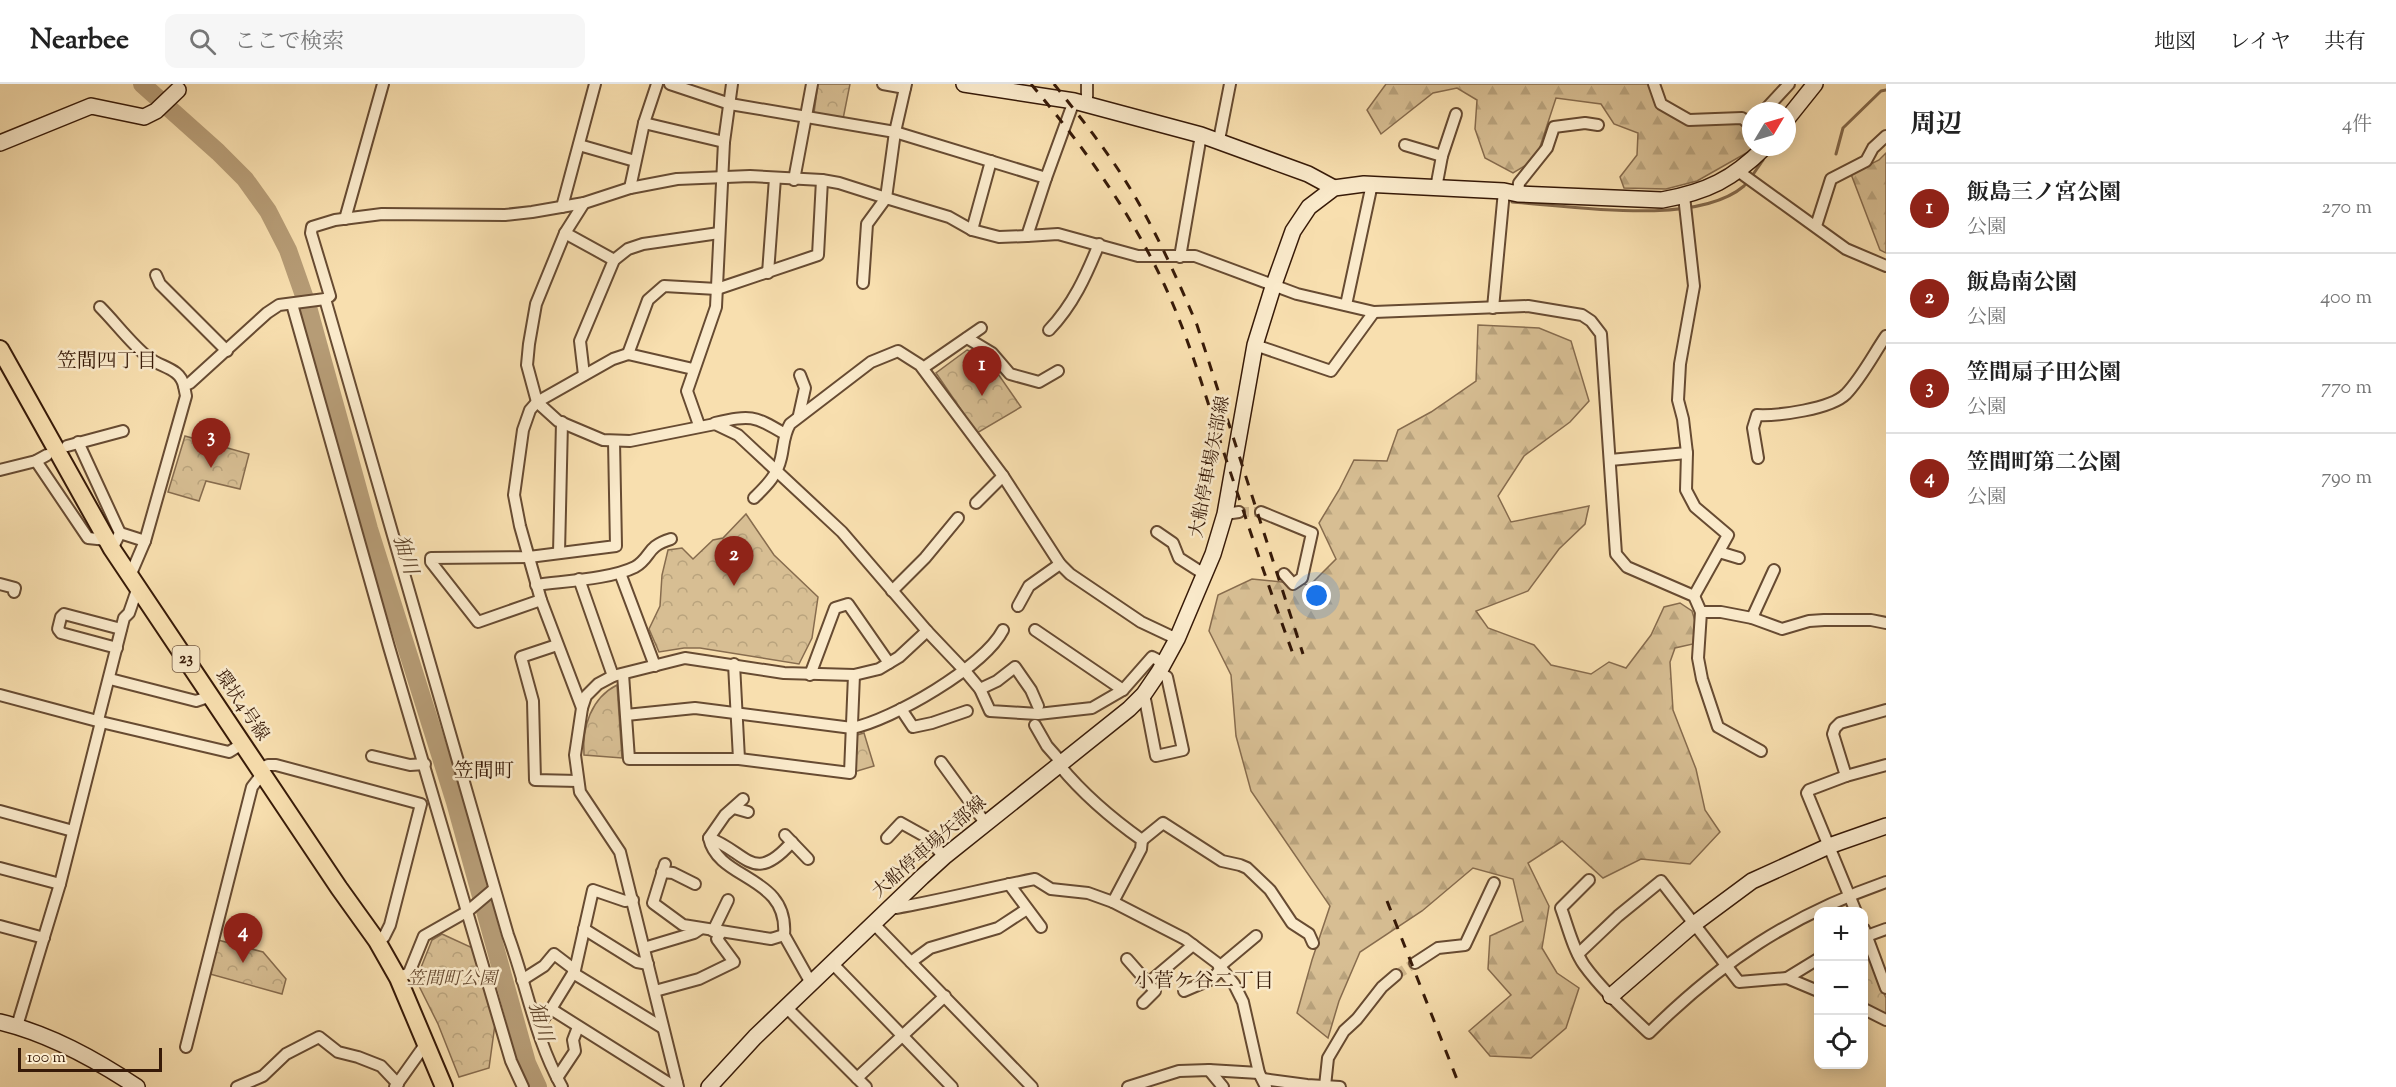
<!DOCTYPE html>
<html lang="ja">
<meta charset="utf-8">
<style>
body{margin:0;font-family:"Sorts Mill Goudy","Noto Serif JP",serif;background:#f6f6f6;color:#222}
.controls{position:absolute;right:18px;bottom:18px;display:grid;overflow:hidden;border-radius:12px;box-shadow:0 3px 15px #0003}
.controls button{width:54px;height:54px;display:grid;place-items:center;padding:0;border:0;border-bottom:2px solid #e0e0e0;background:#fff;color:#222;font:30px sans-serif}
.compass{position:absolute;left:1742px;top:18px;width:54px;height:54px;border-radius:50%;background:#fff;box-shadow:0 3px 15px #0003;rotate:52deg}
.scale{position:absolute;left:18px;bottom:15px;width:144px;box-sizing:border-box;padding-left:6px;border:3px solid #371a08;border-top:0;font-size:16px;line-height:21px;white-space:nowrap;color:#371a08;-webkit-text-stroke:4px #faeacb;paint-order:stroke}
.you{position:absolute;left:1317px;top:512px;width:21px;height:21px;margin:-15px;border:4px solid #fff;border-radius:50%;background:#1a73e8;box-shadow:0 0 0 9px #1a73e833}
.badge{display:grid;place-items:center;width:39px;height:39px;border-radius:50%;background:#8f2418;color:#fff;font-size:20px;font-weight:700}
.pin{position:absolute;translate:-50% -50px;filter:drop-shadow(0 2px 3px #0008)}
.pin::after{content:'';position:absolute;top:32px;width:21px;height:18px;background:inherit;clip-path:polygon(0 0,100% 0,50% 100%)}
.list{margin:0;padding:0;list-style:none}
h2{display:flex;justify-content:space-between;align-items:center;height:78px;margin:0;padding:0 24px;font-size:26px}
h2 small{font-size:20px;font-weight:400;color:#767676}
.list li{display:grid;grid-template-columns:39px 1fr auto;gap:18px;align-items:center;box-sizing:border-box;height:90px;padding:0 24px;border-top:2px solid #e0e0e0}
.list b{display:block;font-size:22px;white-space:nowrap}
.list p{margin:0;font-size:20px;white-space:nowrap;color:#767676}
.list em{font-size:20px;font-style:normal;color:#767676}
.icon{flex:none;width:33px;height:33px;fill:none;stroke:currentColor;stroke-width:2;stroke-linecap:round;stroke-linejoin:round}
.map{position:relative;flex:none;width:1886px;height:1003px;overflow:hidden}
header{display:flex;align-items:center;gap:36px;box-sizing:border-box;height:84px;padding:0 30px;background:#fff;border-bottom:2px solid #e0e0e0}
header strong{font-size:28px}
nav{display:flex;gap:33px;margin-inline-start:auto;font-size:21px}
.search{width:420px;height:54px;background:#f6f6f6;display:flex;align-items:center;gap:15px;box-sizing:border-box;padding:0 21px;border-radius:12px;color:#767676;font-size:22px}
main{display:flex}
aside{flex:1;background:#fff}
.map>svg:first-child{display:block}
.forest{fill:url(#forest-firs);stroke:#876c4e;stroke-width:1.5}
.park{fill:url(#park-crowns);stroke:#876c4e;stroke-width:1.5}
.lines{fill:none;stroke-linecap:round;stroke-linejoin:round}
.stream{stroke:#83684a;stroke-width:3}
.river{stroke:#b69c76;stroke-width:18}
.street-tunnel{stroke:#d1b88e;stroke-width:10;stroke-dasharray:10 5;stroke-linecap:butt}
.street-casing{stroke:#674b32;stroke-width:14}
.secondary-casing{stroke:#371a08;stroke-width:18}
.primary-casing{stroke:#371a08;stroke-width:20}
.street{stroke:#faeacb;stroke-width:10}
.secondary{stroke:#faeacb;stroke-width:15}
.primary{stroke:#f8dfaf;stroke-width:16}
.rail{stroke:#371a08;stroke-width:3;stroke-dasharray:10 10;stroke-linecap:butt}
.labels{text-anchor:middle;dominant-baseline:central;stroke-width:5;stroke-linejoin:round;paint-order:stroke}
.shield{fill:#faeacb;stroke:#725842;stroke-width:1.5}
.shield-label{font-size:16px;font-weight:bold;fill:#371a08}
.street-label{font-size:18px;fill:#371a08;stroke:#faeacb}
.park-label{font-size:18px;font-style:italic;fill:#674b32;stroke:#faeacb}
.neighbourhood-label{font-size:20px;fill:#371a08;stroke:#faeacb}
.water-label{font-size:20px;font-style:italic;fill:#63482e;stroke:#faeacb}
</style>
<header>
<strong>Nearbee</strong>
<div class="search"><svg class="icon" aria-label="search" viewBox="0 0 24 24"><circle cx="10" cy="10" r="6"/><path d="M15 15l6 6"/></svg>ここで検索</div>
<nav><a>地図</a><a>レイヤ</a><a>共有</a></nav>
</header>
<main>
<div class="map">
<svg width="1886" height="1003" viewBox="0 0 1886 1003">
<defs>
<pattern id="forest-firs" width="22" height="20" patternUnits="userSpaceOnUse" patternTransform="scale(1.5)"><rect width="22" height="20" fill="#d7be93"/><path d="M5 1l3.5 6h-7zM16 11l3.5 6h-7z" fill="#b9a37d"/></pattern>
<pattern id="park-crowns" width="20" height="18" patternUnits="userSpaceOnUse" patternTransform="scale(1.5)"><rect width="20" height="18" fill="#d7be93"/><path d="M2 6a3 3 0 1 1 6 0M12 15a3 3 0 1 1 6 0" fill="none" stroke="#b9a37d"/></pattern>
</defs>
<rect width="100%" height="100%" fill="#f8dfaf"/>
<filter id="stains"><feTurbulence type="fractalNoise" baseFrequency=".00333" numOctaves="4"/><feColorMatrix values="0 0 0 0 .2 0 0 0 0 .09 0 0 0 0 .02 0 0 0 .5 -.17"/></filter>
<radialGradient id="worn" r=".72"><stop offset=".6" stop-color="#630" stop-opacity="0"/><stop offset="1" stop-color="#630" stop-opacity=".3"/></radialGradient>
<g class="forest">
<path d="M1386 0H1650L1660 20 1689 37 1719 36 1751 40V63H1757L1697 97 1666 105 1624 104 1620 93 1637 71 1638 49 1614 40 1601 20 1556 14 1536 75 1513 89 1485 74 1475 45 1477 16 1457 4 1433 9 1381 50 1367 26Z"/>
<path d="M1886 69V169L1880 166 1851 90 1879 76Z"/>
<path d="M1478 241 1539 244 1571 257 1589 317 1570 338 1524 372 1498 412 1511 438 1589 422 1585 440 1559 465 1528 507 1476 527 1488 544 1534 561 1551 581 1591 590 1609 578 1626 584 1651 551 1664 523 1680 519 1692 527 1695 537 1693 560 1675 564 1670 578 1673 626 1696 685 1705 726 1720 748 1690 780 1641 775 1603 794 1562 757 1528 779 1549 822 1542 864 1557 889 1579 904 1566 944 1531 974 1490 972 1469 947 1511 911 1488 885 1490 852 1523 837 1513 795 1473 784 1422 827 1360 868 1339 917 1328 954 1297 929 1312 876 1330 822 1251 707 1236 652 1231 591 1209 547 1218 511 1252 495 1310 501 1336 475 1319 439 1339 406 1354 376 1387 377 1398 346 1431 328 1476 297Z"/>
</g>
<g class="park">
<path d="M818 0H850L843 35 814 29Z"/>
<path d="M967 266 987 274 1021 323 977 349 936 289Z"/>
<path d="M185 352 249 370 240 405 206 397 199 417 168 408Z"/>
<path d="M746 430 774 471 818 513 812 554 799 580 700 564H684L659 568 649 545 660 522 662 491 668 466 682 464 693 475 713 456 723 454Z"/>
<path d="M617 601 622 674 584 671C582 643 591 614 617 601Z"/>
<path d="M864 649 874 682 854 688 857 651Z"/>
<path d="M442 850 477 866 495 940 489 984 459 993 438 940 416 896 432 856Z"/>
<path d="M218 856 263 868 286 895 282 910 210 890Z"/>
<path d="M1864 860 1886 914V933L1864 922Z"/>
</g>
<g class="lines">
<g class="stream">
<path d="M1836 70 1843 44 1881 7 1886 6"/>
<path d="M1512 118C1572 122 1696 143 1744 102 1751 95 1757 84 1763 76"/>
</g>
<path class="river" d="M142 0 218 68 245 95 268 127 288 166 308 223 369 445 455 718 527 979 538 1003"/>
<g class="street-tunnel">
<path d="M1239 428H1261"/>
<path d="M1396 891 1415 879"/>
</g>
<g class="street-casing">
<g id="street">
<path d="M670 0 730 20 895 48 1046 94 1027 152 1058 150 1138 172H1195L1297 210 1374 228 1528 222 1582 231 1591 237 1601 250 1616 470 1627 483 1694 512 1701 528H1721L1752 534 1782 545 1809 537 1824 536H1871L1886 539"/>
<path d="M883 0 905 4"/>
<path d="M1087 0V20"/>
<path d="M1654 0 1661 20 1689 36 1742 34 1748 39 1751 49"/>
<path d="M1764 27 1789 0"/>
<path d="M644 39 724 58"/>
<path d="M1219 56 1230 0"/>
<path d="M579 61 635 77"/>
<path d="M1405 61 1442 72"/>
<path d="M1738 87 1846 165 1886 182"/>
<path d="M1046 94 1074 17"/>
<path d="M794 96 812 0"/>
<path d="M630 104 644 39 657 0"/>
<path d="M1436 104 1442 72 1456 30"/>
<path d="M1518 110 1519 99 1547 64 1554 43 1585 39 1598 41"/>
<path d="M1684 112 1694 202 1680 280 1678 316 1683 335 1687 369 1686 406 1695 423 1728 451 1694 512"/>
<path d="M584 119 565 149 536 220 529 260 527 281 537 318 558 337 603 356 630 357 715 340 738 351 842 448 927 547 965 587 980 605 990 627 1038 630 1092 624 1123 606 1152 573 1164 579"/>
<path d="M562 123 595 0"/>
<path d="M345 135 383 0"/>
<path d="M1816 142 1831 95 1866 77 1873 64 1886 52"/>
<path d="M972 146 991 77"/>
<path d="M565 149 614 176"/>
<path d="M1180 173 1201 51"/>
<path d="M768 189 775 94"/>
<path d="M156 191 160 200 227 267"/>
<path d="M863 199 867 140 886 114 949 133 972 146 999 153 1027 152"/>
<path d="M325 215 508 851C527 902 535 955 562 1003"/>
<path d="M292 220 389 563 511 977 523 1003"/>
<path d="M1346 221 1372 100"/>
<path d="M100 223C116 239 131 260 149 274 162 284 180 284 184 302"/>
<path d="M1493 224 1504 107"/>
<path d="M1049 246C1073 221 1086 192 1099 160"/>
<path d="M967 254 992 269 1010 290 1039 298 1058 287"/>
<path d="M1255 261 1331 287 1374 228"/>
<path d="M628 270 648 216 664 202 717 205 818 171 822 96"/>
<path d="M923 284 981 244"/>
<path d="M584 291 580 257 614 176 628 165 643 160 719 149"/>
<path d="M799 331 805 304 800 291"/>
<path d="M715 339C751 331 753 331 785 350"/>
<path d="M699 341 687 307 716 223 724 58 732 0"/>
<path d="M78 358 120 449 112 465"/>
<path d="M67 362 123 347"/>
<path d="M1758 374 1753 344 1757 331C1779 332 1831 325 1846 310 1862 293 1873 271 1886 252"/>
<path d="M1610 376 1687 369"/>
<path d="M36 377 88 454 107 456"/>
<path d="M0 386 36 377 47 371"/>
<path d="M754 414C766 402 777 392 781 374 784 362 783 352 790 340L871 278 898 267 920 281 1003 392 1060 480 1070 490 1141 538 1177 555"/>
<path d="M976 419 1003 392"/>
<path d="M1261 428 1312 449 1302 494 1293 500 1284 490"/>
<path d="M1225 430 1239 428"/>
<path d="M1157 448 1173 459 1179 474 1204 490"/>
<path d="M120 449 145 457"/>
<path d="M1719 468 1739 474"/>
<path d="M559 469 562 338"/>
<path d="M620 489 655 582"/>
<path d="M130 492 145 457 186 312 184 302 190 299 267 229 279 221 325 215 330 212 311 149 312 143 335 136 382 130 505 131 532 128 584 119 630 104 677 95 750 92 822 96 839 99 886 114 895 48 906 0"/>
<path d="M579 495 613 592"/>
<path d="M0 500 15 504 14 508"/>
<path d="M536 501C564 497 611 495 635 483 652 473 645 463 671 455"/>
<path d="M892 507 925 474 958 434"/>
<path d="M541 516 478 538 431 478V474L529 473 616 462 614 357"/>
<path d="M1018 522 1029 502 1060 480"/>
<path d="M1701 528 1698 574 1702 595 1718 643 1761 667"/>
<path d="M1752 534 1774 486"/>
<path d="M1035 546 1123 606"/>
<path d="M557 561 521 573 533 617 535 696 578 697"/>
<path d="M117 564 61 549 58 545 61 533 64 530 121 545"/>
<path d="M734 580 739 675"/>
<path d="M623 590 629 675H739L850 689 854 591"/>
<path d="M810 591 835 524 848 520 889 579"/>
<path d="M110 595 196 617 211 612"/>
<path d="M980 605 997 597 1015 583 1031 606 1038 622"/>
<path d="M1144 610 1156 672 1183 666 1167 593 1159 588"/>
<path d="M0 611 101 638 229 668 242 660"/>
<path d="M582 624 541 516 520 442 514 411 523 346 530 326 537 318 613 275 628 270 693 285"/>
<path d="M901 625 913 643 932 639 967 627"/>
<path d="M626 631 695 624 852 644C892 636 984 583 1003 546"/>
<path d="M98 636 124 534 129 529 138 503"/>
<path d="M1035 641 1047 662 1062 679"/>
<path d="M372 672 410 681 425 680"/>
<path d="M941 678 986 740"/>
<path d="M1060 682C1084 711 1111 734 1142 756L1141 765 1113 818"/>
<path d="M260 685 268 681H276L421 720 390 841 384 853 377 857"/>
<path d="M1846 692 1886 681"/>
<path d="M743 715 725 731 709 754C718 797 789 791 784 851L811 899"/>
<path d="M734 724 748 728"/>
<path d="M0 727 73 747"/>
<path d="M785 751 808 775"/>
<path d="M709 754C747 768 753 802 792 758"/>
<path d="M887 754 901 739 928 754 944 773"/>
<path d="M1142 756 1163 739 1222 777 1240 781 1247 784 1270 806 1292 839 1309 850 1313 859"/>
<path d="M665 780 653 819 683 841 771 855 784 851"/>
<path d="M0 784 60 800"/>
<path d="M662 788 673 789 695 800"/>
<path d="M1589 796 1561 824C1568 843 1573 865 1584 881 1602 906 1627 928 1649 949 1722 877 1789 832 1886 798"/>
<path d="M1009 800 1041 843"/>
<path d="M891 822 896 824C942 816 988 804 1035 795L1051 805 1088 809 1113 818 1185 855 1217 879 1234 900 1243 918 1259 989 1266 1003"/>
<path d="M1856 828 1807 709 1809 706 1846 692 1833 650 1835 644 1840 639 1886 626"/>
<path d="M873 839 1032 1003"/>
<path d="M0 842 44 854"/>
<path d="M584 845 637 878 648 880"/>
<path d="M1864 845 1886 904"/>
<path d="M713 847 728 816"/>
<path d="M1864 853 1886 845"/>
<path d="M644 864 694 849 700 845"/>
<path d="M1578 870 1618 832 1661 797 1739 898 1787 894 1818 907"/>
<path d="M1127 875 1155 907 1143 919"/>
<path d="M911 878 930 864 998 844 1027 825"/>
<path d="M832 879 952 1003"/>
<path d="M1415 879 1438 864 1465 861 1494 799"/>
<path d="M1219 883 1256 852"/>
<path d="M573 889 663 944"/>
<path d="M398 894 409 889 424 852 468 827 494 805"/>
<path d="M1787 894 1818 875"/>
<path d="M522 896 544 882 554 870 575 886"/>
<path d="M1148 899 1193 861"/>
<path d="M655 907 699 895 734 878 717 855 721 848"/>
<path d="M1184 907 1212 895 1221 885"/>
<path d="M786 923 866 1003"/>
<path d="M551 925 670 1000 677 999"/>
<path d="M1864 925 1886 936"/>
<path d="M17 942 60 800 101 638"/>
<path d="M537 943 551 925 575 886 593 806 625 817 633 816"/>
<path d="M186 963 252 703 263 689"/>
<path d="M1209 986 1223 1003"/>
<path d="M557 994 575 967 573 956 578 943"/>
<path d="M857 994 945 912"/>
<path d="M1263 995 1307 1001 1340 1003"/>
<path d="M1325 1002 1328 974 1344 947 1357 935 1382 903 1396 891"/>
<path d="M237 1003 263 992 286 970 319 953 338 968 358 973 381 982 398 1000"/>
<path d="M395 1003 427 958"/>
<path d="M678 1003 620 768 580 708 575 671 582 624 586 612 598 600 613 592 685 574 784 589 854 591 879 585 899 573 927 547"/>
<path d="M1128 1003 1179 987 1209 986 1259 989"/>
</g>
</g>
<g class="secondary-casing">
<g id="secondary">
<path d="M964 0 1074 17 1201 51 1308 90 1334 104"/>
<path d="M1787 35 1815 0"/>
<path d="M0 59 91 22 144 33 156 27 178 6"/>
<path d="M1611 912 1694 840 1752 797 1829 762 1886 742"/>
<path d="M0 938C50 950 95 975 137 1003"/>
<path d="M709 1003 755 953 922 793 944 773 1129 625 1144 610 1159 588 1177 555 1213 470 1225 430 1255 261 1273 203 1293 147 1309 123 1334 104 1364 100 1504 107 1518 110 1662 116C1707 108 1733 95 1765 63"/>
</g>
</g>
<g class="primary-casing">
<path id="primary" d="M0 265 112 465 339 804 377 857 398 894 444 1003"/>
</g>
<use href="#street" class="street"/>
<use href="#secondary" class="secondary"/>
<use href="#primary" class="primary"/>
<g class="rail">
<path d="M1031 0C1083 62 1130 127 1164 200 1190 256 1206 314 1225 372 1247 438 1269 504 1293 570"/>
<path d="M1054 0C1080 33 1106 65 1128 101 1155 145 1177 194 1197 241L1303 570"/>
<path d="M1387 817 1460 1003"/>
</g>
</g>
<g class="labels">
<rect class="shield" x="172.5" y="562" width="27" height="26" rx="4.5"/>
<g class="shield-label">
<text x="186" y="575">23</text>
</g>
<g class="street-label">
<text transform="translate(1211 383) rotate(-79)">大船停車場矢部線</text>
<text transform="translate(241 622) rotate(56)">環状4号線</text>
<text transform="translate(930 764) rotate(-41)">大船停車場矢部線</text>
</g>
<g class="park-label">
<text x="452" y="896">笠間町公園</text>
</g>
<g class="neighbourhood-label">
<text x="107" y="278">笠間四丁目</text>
<text x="484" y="688">笠間町</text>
<text x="1204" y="898">小菅ケ谷二丁目</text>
</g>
<g class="water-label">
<text transform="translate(404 471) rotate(73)">㹨川</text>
<text transform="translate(539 938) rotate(74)">㹨川</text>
</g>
</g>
<rect width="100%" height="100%" filter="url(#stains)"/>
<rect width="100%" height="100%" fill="url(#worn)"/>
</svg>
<div class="controls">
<button>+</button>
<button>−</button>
<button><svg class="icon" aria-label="locate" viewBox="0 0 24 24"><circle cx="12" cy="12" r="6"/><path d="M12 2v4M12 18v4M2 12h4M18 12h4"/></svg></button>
</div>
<svg class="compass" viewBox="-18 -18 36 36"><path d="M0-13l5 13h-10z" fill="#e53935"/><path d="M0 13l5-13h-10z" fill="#767676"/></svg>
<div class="scale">100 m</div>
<div class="you"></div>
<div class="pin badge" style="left:982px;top:312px">1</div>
<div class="pin badge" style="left:734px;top:502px">2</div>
<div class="pin badge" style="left:211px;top:384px">3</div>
<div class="pin badge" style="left:243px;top:879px">4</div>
</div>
<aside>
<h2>周辺<small>4件</small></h2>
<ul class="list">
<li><span class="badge">1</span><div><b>飯島三ノ宮公園</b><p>公園</p></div><em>270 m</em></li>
<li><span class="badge">2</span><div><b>飯島南公園</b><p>公園</p></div><em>400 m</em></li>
<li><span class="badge">3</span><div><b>笠間扇子田公園</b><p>公園</p></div><em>770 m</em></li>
<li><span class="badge">4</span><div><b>笠間町第二公園</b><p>公園</p></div><em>790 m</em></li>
</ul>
</aside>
</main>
